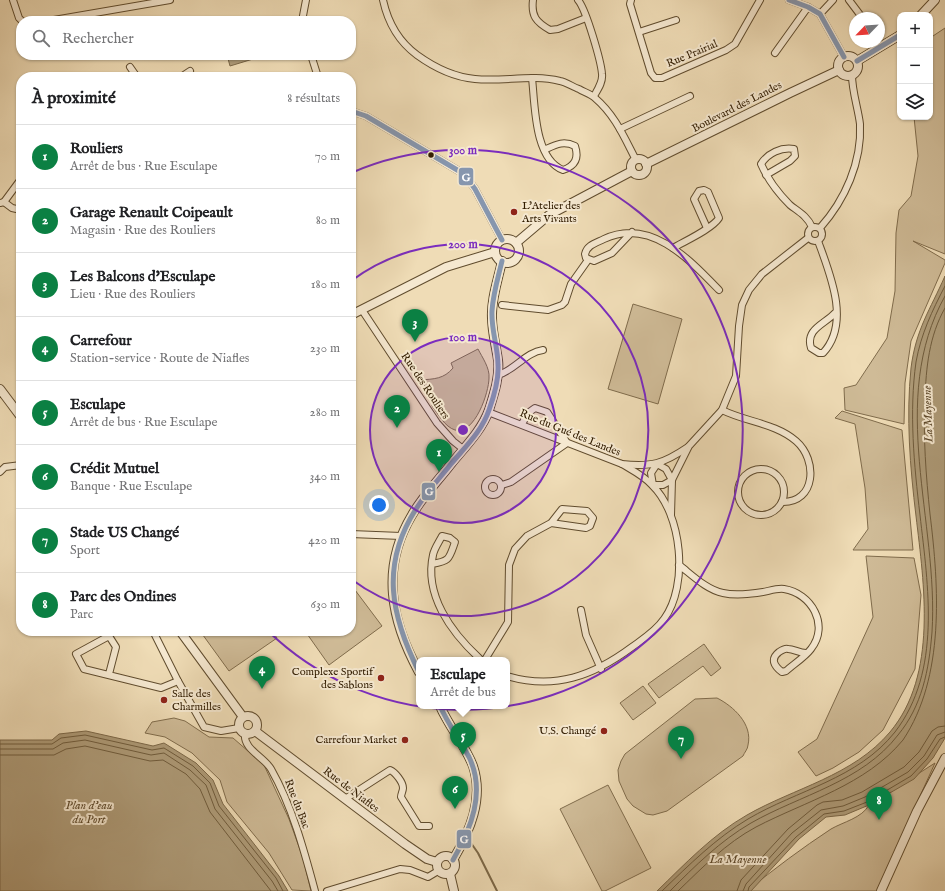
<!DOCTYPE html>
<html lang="fr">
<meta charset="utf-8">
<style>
body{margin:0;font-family:"IM FELL English",serif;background:#f6f6f6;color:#202124}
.controls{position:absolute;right:12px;top:12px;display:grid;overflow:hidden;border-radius:8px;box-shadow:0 1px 3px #0004}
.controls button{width:36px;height:36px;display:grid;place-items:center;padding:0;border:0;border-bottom:1px solid #e0e0e0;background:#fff;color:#202124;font:20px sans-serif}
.compass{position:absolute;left:849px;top:12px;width:36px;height:36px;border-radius:50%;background:#fff;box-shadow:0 1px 3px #0004;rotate:245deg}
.you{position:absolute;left:379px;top:505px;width:14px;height:14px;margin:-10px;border:3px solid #fff;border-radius:50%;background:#1a73e8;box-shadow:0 0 0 6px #1a73e833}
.badge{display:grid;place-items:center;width:26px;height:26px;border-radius:50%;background:#0b8043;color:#fff;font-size:13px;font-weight:700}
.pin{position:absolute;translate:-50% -33px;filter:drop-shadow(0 1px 2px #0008)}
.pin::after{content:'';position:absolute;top:21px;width:14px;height:12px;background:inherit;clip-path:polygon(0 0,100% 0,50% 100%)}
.popup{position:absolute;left:416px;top:657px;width:94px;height:52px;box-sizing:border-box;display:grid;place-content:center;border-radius:8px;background:#fff;filter:drop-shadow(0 1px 3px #0005);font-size:13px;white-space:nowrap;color:#757577}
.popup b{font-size:15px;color:#202124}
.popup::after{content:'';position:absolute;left:50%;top:100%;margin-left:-8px;border:8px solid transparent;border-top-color:#fff}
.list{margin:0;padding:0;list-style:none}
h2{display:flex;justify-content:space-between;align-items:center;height:52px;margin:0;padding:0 16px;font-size:17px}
h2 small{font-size:13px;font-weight:400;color:#757577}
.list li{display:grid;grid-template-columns:26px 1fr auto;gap:12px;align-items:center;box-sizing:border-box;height:64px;padding:0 16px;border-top:1px solid #e0e0e0}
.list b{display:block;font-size:15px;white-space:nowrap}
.list p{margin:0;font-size:13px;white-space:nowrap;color:#757577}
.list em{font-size:13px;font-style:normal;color:#757577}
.icon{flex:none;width:22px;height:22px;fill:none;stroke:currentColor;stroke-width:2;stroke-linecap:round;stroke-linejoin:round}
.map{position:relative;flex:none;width:945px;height:891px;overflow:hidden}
.search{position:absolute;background:#fff;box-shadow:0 1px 3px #0004;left:16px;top:16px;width:340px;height:44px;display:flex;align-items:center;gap:10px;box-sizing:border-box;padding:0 14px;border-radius:16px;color:#757577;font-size:15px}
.panel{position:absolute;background:#fff;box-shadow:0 1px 3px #0004;left:16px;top:72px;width:340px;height:564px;border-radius:16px}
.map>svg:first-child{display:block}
.green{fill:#cfbb97;stroke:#806c4c}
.water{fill:#ae9b78;stroke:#7c6848}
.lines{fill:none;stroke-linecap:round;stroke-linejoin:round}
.shore{stroke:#705c3c;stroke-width:1}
.stream{stroke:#7c6848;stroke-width:2}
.minor-casing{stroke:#604c2e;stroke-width:8}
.tertiary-casing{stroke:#604c2e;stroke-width:10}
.minor{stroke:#f5e8d0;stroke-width:6}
.tertiary{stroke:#f5e8d0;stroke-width:8}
.bus-1-casing{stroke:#f5e8d0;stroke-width:8}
.bus-1{stroke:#8696ae;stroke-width:5}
.ring{fill:none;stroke:#7b2cbf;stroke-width:2}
.bus-dot{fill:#311c00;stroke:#f5e8d0;stroke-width:1.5}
.poi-dot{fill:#8f2418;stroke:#f5e8d0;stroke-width:1.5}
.labels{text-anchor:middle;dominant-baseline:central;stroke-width:4;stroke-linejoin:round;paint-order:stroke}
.street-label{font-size:11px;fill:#311c00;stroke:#f5e8d0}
.poi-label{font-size:11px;fill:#311c00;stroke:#f5e8d0;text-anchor:end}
.water-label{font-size:12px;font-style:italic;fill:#5d482a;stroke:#f5e8d0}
.centre{fill:#7b2cbf;stroke:#f5e8d0;stroke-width:2}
.ring-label{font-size:12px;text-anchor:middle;font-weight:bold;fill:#7b2cbf;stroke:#f5e8d0;stroke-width:4;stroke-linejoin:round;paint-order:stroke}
.line-badge{stroke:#f5e8d0;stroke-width:1.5}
.badge-label{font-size:11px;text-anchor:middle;font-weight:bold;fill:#fff}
</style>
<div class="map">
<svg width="945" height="891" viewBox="0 0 945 891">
<rect width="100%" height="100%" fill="#efdcb6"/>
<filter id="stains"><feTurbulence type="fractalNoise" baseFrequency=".005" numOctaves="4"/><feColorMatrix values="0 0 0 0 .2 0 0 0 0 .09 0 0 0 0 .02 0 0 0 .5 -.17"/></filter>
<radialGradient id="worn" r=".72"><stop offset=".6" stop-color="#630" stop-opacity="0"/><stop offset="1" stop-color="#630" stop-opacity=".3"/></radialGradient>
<g class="green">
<path d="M945 28V254L913 241 945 260V263L911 341 905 383 904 424 845 410 844 388 856 385 887 338 895 291 896 233 899 210 911 196 918 156 914 117H930V38Z"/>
<path d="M633 304 682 319 658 404 608 389Z"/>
<path d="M478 349C482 357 490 368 489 378 489 392 475 435 455 430 445 427 438 414 432 406L433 395 420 380C434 379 444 379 453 368L451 363Z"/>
<path d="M842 411 902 430 913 550H853L868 529 865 488 855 424 835 418Z"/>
<path d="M866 556 914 558 921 595 915 669 883 730 859 752 833 768 816 776 798 752 817 739 873 617Z"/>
<path d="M355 590 382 626 329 665 305 631H351V593Z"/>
<path d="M200 631H272L277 638 229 671Z"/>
<path d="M704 644 721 668 711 676 703 666 659 698 648 684Z"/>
<path d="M643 686 656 703 633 720 620 703Z"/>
<path d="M717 698C733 706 753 724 748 745 748 749 744 753 743 756L667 811 653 815 646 814 633 806 627 799 619 781 618 770 621 761 625 754 695 699Z"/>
<path d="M174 718 185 721 209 737 233 738 264 765 289 819 303 858 311 891 292 890 269 853 227 802 220 780 192 753 165 737 145 733 152 722Z"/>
<path d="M935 763 877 891H747C774 869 802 848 831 829 843 822 862 818 869 805Z"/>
<path d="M608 785 651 868 605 891H602L560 809Z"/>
</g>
<g class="water">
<path d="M227 55H253V59L230 66Z"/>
<path d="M945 276V738L933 758 914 779 869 805 845 815 826 817 799 839 751 891H657C685 864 712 835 747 815 794 788 853 776 890 732 938 675 924 584 916 516 910 467 906 417 911 368 916 329 930 310 945 276Z"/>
<path d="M86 731 153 746 164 743 196 763 213 780 223 804 279 876 288 891H0V740H52L59 734Z"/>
</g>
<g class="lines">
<g class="shore">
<path d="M0 744H52L61 738 85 735 152 750 164 748 193 766 210 783 219 806 276 878 283 891"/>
<path d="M0 749H53L63 743 85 740 151 755 164 753 190 770 206 785 215 809 272 881 278 891"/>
<path d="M0 755H54L66 749 85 746 150 761 163 760 186 774 200 789 210 812 271 891"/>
<path d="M662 891C689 865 716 838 748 819 797 790 858 779 895 732 942 671 928 586 920 515 914 465 909 412 916 362 921 334 932 311 945 286"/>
<path d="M670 891C695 866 720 841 751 823 800 795 862 782 898 735 922 706 929 670 932 632 939 522 887 400 945 296"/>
<path d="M678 891C702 868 726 843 756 827 806 801 866 785 903 740 945 677 939 587 930 514 926 476 923 437 925 399 926 368 929 336 945 308"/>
<path d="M737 891 741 880 788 829 817 805 823 802 842 800 862 792 904 767 919 752 932 731 938 727 945 726"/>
<path d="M743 891 746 884 792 833 821 810 843 806 865 797 908 772 924 756 937 735 945 732"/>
<path d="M748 891 749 887 796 837 824 814 844 811 867 802 911 776 927 759 940 739 945 737"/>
</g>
<path class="stream" d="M471 843 478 853 497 891"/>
<g class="minor-casing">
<g id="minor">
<path d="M13 0 19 18 22 21"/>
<path d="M383 0C388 23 398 41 417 55 435 68 453 77 475 79 503 82 532 74 560 81 566 82 573 87 579 89 584 92 591 94 595 98 615 115 624 137 636 160"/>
<path d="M533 0C531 16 536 22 550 30L558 29 586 18"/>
<path d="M578 0C586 9 601 61 602 74 603 82 598 89 594 96"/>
<path d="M631 0 630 4 651 73 655 78H662L726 50 735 44 760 0"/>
<path d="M789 0 808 7 820 14 844 57"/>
<path d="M849 0 861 16"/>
<path d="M820 14 833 0"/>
<path d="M48 21 170 0"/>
<path d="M302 21 306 0"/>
<path d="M639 32 676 20"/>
<path d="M775 53 808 7"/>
<path d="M311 55 318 77"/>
<path d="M130 67 137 77"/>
<path d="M181 77 190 71"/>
<path d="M532 78C535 104 534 159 563 170 575 166 579 158 575 146 563 140 555 145 544 150"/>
<path d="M351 111 366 116 464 174 475 189 502 240"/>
<path d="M620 129 690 96"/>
<path d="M766 175 790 161 795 156 794 149C781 147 768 153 761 164 768 180 778 193 790 205 799 212 807 216 812 227"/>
<path d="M4 202 12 208 21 210"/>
<path d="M0 203 4 202 21 179"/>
<circle cx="815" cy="234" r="7"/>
<path d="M820 228C845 200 862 162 860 124 858 108 852 91 852 75"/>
<path d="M632 232 612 253 594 261 586 258 585 254C587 245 596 243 604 239 650 217 689 259 719 290"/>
<path d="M818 241C830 274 851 323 823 353H819L811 348C805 329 825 324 835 313"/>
<path d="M673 248C685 241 712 229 719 218L708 192 704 190 699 191 694 199 707 228"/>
<path d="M502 305 548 310 562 305 565 302 571 284 588 260"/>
<path d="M362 310 437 423 453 441 463 449"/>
<path d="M498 375C515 370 526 352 543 350"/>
<path d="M722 410C746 422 775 423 796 441 818 460 816 503 782 502"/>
<path d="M488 412 622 464C652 467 663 464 688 447"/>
<path d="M657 464 666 469 672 480 663 485H653L651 473Z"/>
<circle cx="761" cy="492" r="23"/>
<path d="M0 472 5 467 21 465"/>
<circle cx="493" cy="487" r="8"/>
<path d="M502 485 511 482 567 443 547 412 535 408 528 413 522 424"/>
<path d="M671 515 672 480 689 446 722 410 736 376 739 326 742 305 749 290 762 274 808 238"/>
<path d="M351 534 401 536"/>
<path d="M432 564C450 561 449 559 455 542L450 538 442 536C439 542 434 549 433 555 424 595 451 632 479 658"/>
<path d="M679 565C692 575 707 590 723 593 736 596 750 594 763 592 769 591 777 588 784 589 811 593 830 625 811 649 805 657 794 664 786 671L782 672C774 666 770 659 779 652 782 650 785 648 788 649 794 649 799 653 806 653"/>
<path d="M581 610 586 635 601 669"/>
<path d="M153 631 178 681 204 727 221 731 239 728"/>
<path d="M486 658 508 622 509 565 515 549 527 536 551 523 562 509 587 511 593 518 590 526 586 528 551 523"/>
<path d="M109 674 116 647 109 636 76 654 84 669 161 688 178 681"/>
<path d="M507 676C555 690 593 676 632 647 643 639 656 631 664 619 689 585 682 514 652 485 644 476 632 470 622 464"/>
<path d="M245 734C243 749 264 757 271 769 292 806 304 850 315 891"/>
<path d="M345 799 390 770C395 772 403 782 403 788 403 791 401 794 401 797L419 826H429"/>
<path d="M327 891 400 869 410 870 428 877 438 871"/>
</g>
</g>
<g class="tertiary-casing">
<g id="tertiary">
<path d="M921 15 935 0"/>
<circle cx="848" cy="66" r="10"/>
<path d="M857 61 900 35"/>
<circle cx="639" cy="167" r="8"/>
<path d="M646 164 790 93 839 70"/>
<circle cx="507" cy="251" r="12"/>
<path d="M516 243 549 215 632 171"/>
<path d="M351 315 446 267 495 252"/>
<path d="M0 389 21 417"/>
<path d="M180 631 243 717"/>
<path d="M419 672C391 621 380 568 412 515 422 497 438 481 451 464 464 448 482 430 489 410 494 394 500 376 498 360 496 346 492 332 492 318 491 299 498 280 502 261"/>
<path d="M440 706C449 727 465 745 473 766 484 799 470 831 453 860"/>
<circle cx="248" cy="725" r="9"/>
<path d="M255 731 405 844 427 859 437 862"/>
<circle cx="446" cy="865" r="9"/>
<path d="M450 874 454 891"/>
<path d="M881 891 917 811 945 758"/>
</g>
</g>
<use href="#minor" class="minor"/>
<use href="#tertiary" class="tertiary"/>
<g class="bus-1-casing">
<g id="bus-1">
<path d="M789 0 808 7 820 14 844 57"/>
<path d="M857 61 900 35"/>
<path d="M351 111 366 116 464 174 475 189 502 240"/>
<path d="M419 672C391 616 380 565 416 509 426 493 439 479 451 464 465 447 482 431 489 410 494 396 499 380 498 365 498 347 491 330 492 311 493 294 498 278 502 261"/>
<path d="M440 706C448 724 460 740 469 757 486 792 471 829 453 860"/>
</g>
</g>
<use href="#bus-1" class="bus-1"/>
</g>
<circle cx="463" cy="430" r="93" fill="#7b2cbf" fill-opacity=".12"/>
<g class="ring">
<circle cx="463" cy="430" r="93"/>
<path d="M351 281A186 186 0 1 1 351 579"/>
<path d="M351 173A280 280 0 1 1 268 631"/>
</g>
<circle class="bus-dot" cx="431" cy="155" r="3.5"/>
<g class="poi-dot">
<circle cx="514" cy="212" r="4"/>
<circle cx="381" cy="678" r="4"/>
<circle cx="164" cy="700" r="4"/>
<circle cx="604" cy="731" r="4"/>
<circle cx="405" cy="740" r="4"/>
</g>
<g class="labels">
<g class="street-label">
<text transform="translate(692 54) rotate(-23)">Rue Prairial</text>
<text transform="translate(737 107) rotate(-27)">Boulevard des Landes</text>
<text transform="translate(425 386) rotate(56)">Rue des Rouliers</text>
<text transform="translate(570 433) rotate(22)">Rue du Gué des Landes</text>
<text transform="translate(351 790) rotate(37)">Rue de Niafles</text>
<text transform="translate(297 804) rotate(69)">Rue du Bac</text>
</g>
<g class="poi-label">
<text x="522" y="206" text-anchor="start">L'Atelier des<tspan x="522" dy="13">Arts Vivants</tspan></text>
<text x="373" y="672">Complexe Sportif<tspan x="373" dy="13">des Sablons</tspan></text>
<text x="172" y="694" text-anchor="start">Salle des<tspan x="172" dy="13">Charmilles</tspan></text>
<text x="596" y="731">U.S. Changé</text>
<text x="397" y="740">Carrefour Market</text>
</g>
<g class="water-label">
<text transform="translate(928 414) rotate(-92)">La Mayenne</text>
<text x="89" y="805">Plan d'eau<tspan x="89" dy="14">du Port</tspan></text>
<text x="738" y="859">La Mayenne</text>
</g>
</g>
<circle cx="463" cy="430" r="6" class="centre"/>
<g class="ring-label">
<text x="463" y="154">300 m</text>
<text x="463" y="248">200 m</text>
<text x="463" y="341">100 m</text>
</g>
<g class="line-badge">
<rect x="458" y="167" width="16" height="19" rx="4" fill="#8696ae"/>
<rect x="421" y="482" width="15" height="19" rx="4" fill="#8696ae"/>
<rect x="456" y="829" width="16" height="20" rx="4" fill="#8696ae"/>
</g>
<g class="badge-label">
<text x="466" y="181">G</text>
<text x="429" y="495">G</text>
<text x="464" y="843">G</text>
</g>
<rect width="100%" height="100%" filter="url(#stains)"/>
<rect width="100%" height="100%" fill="url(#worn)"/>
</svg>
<div class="controls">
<button>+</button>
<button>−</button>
<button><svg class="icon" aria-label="layers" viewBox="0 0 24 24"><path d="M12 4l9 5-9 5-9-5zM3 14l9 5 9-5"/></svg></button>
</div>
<svg class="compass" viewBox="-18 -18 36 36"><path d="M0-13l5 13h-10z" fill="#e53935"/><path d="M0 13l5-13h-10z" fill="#757577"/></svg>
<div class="you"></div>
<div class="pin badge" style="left:439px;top:472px">1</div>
<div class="pin badge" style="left:397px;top:428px">2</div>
<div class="pin badge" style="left:415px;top:342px">3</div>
<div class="pin badge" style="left:262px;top:689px">4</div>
<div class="pin badge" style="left:463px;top:755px">5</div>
<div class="popup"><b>Esculape</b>Arrêt de bus</div>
<div class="pin badge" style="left:455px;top:809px">6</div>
<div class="pin badge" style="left:681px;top:759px">7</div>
<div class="pin badge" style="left:879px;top:820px">8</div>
<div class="search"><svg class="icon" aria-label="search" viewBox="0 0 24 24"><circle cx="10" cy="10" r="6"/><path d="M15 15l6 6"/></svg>Rechercher</div>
<section class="panel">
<h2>À proximité<small>8 résultats</small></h2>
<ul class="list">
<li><span class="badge">1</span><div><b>Rouliers</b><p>Arrêt de bus · Rue Esculape</p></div><em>70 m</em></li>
<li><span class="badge">2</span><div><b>Garage Renault Coipeault</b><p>Magasin · Rue des Rouliers</p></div><em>80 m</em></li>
<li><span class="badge">3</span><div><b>Les Balcons d'Esculape</b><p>Lieu · Rue des Rouliers</p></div><em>180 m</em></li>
<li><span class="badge">4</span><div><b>Carrefour</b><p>Station-service · Route de Niafles</p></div><em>230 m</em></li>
<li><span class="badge">5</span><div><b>Esculape</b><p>Arrêt de bus · Rue Esculape</p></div><em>280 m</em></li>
<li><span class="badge">6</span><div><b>Crédit Mutuel</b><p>Banque · Rue Esculape</p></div><em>340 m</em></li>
<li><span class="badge">7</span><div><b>Stade US Changé</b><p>Sport</p></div><em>420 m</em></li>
<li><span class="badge">8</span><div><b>Parc des Ondines</b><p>Parc</p></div><em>630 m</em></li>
</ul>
</section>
</div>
